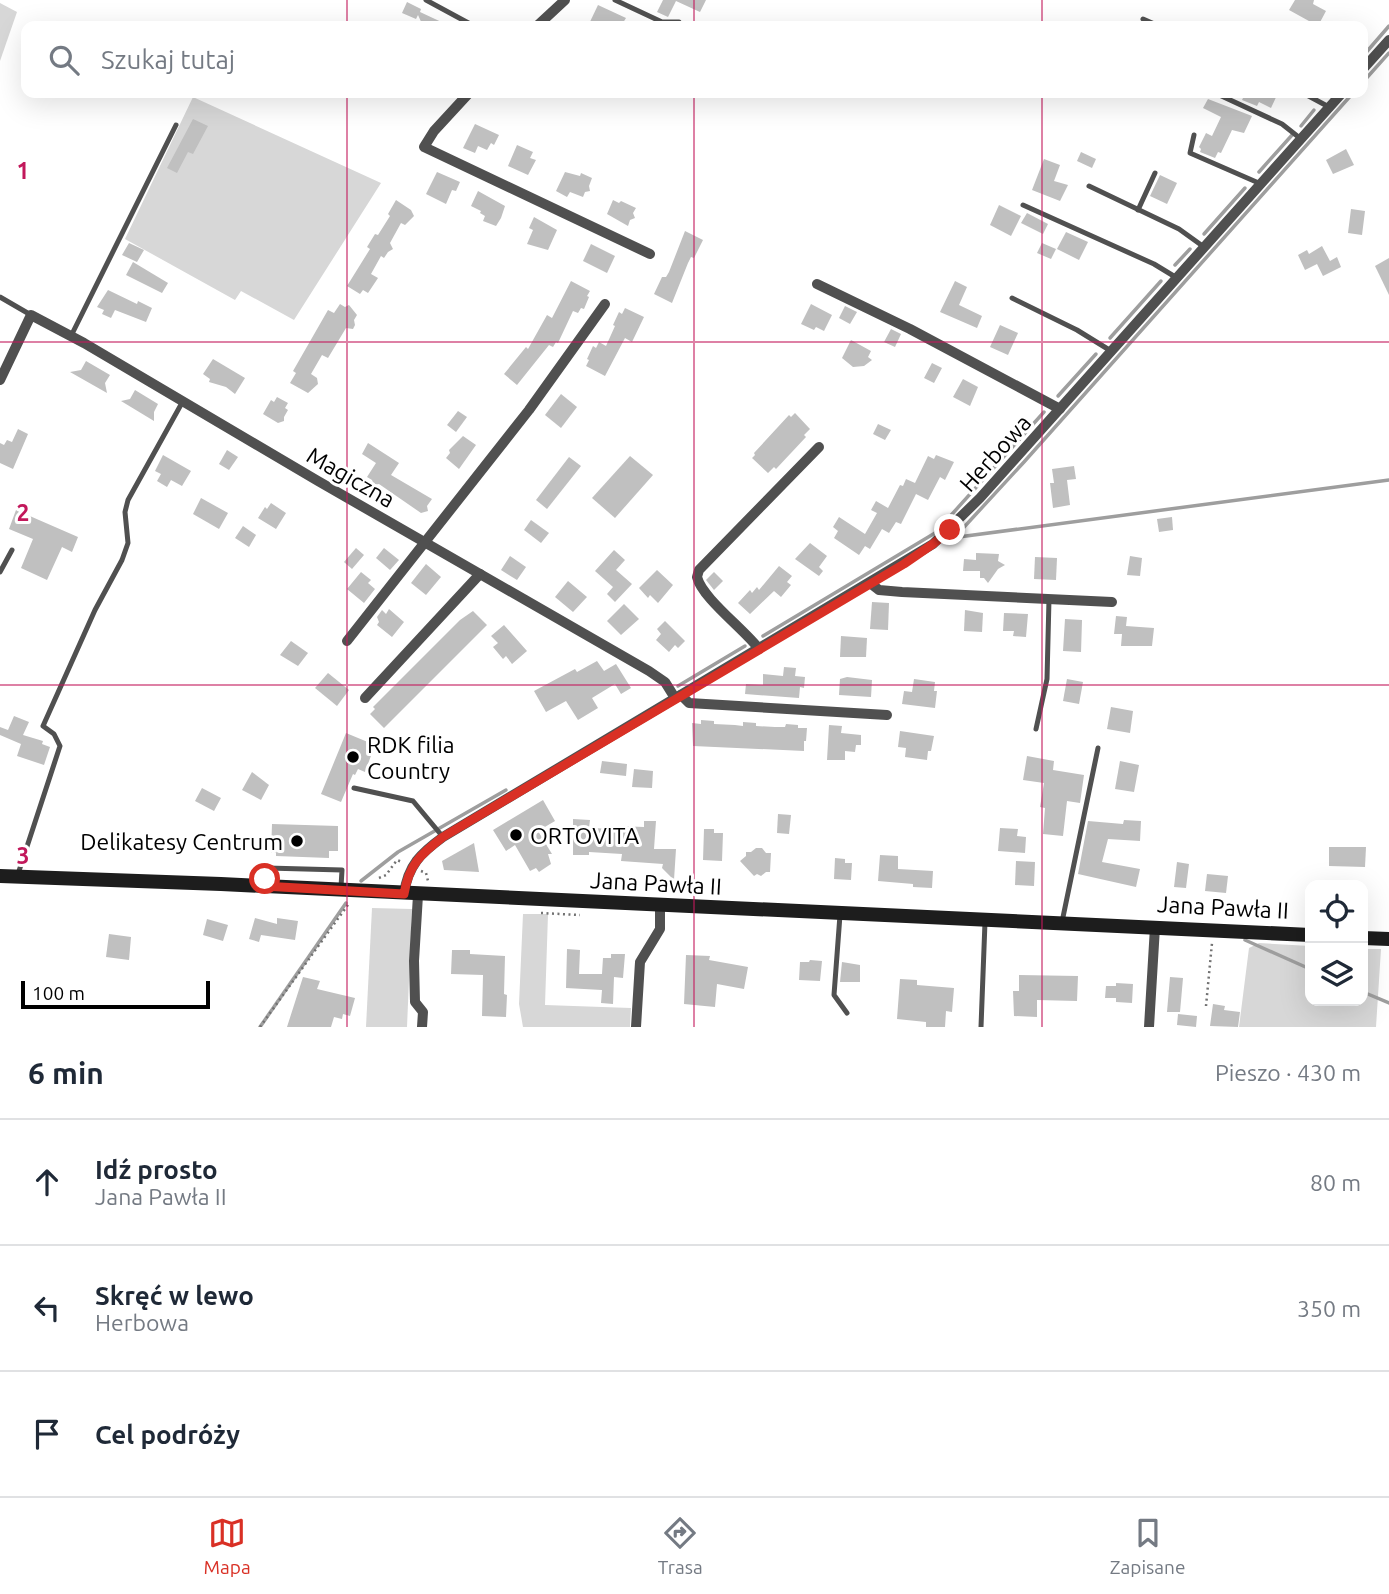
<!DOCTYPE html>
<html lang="pl">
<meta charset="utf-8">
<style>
body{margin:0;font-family:Ubuntu,sans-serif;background:#f2f2f3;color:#1f2937}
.controls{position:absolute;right:21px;bottom:21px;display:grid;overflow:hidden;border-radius:14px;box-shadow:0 7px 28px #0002}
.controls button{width:63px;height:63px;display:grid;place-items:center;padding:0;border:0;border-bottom:2px solid #e0e1e3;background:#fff;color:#1f2937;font:35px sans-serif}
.scale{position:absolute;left:21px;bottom:18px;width:189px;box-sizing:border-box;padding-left:7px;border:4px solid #000;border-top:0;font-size:19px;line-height:24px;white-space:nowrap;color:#000;-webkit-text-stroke:5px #fff;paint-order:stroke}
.stop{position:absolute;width:21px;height:21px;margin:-16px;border:5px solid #d93025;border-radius:50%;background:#fff}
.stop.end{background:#d93025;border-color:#fff;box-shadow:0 2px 7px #0008}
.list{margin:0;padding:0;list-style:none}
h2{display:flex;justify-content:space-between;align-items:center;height:91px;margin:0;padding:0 28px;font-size:30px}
h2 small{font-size:23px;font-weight:400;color:#747a83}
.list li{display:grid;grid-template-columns:46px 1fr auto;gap:21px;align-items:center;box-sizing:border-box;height:126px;padding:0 28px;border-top:2px solid #e0e1e3}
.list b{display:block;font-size:26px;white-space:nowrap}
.list p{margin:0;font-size:23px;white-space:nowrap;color:#747a83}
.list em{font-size:23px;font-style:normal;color:#747a83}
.icon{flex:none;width:38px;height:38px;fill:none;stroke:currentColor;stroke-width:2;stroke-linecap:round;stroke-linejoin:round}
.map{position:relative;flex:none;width:1389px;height:1027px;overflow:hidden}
.search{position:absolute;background:#fff;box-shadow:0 7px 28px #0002;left:21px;right:21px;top:21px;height:77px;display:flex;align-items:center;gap:18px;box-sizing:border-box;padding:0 24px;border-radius:14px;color:#747a83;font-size:26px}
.sheet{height:469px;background:#fff}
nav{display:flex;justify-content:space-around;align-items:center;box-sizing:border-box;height:98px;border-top:2px solid #e0e1e3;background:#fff;font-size:19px;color:#747a83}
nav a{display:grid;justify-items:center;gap:4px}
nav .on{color:#d93025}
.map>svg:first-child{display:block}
.green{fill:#d7d7d7}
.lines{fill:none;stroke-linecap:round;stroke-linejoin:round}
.stream{stroke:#9e9e9e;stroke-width:3.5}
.building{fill:#c0c0c0}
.path{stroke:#727272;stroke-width:2.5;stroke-dasharray:2 3.5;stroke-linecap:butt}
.lane{stroke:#505050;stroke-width:5}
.street{stroke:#505050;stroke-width:10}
.secondary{stroke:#1d1d1d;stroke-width:14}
.route{stroke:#d93025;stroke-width:9}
.grid{fill:none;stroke:#c2185b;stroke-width:2;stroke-opacity:0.55}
.poi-dot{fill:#000;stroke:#fff;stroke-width:2.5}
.labels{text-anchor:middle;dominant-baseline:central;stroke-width:6;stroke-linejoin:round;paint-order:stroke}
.street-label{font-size:23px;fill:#000;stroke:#fff}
.poi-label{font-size:23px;fill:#000;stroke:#fff;text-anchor:start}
.grid-label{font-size:23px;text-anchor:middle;font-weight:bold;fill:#c2185b;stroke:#fff;stroke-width:6;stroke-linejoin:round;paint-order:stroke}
</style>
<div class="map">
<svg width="1389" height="1027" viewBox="0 0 1389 1027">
<rect width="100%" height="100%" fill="#fff"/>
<g class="green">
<path d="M0 3 17 12 0 61Z"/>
<path d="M193 97 381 183 294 320 241 291 235 300 125 239Z"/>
<path d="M372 908 412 909 407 1027H366Z"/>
<path d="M523 914H548L545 1005 631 1008 630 1027H523L519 1004Z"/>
<path d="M1259 943 1310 946V1001H1363V949H1381L1376 1027H1239L1249 948Z"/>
</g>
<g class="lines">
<g class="stream">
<path d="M1363 56 1389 26"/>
<path d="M1363 82 1389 53"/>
<path d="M1328 95 1330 93"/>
<path d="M1301 126 1314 110"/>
<path d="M1259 172 1293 134"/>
<path d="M1204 234 1245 188"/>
<path d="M1175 265 1190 249"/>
<path d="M1110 338 1161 281"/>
<path d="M1058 396 1096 354"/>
<path d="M951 538 1389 480"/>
<path d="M954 538 1024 462 1353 93"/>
<path d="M763 636 935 533 1044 412"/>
<path d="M678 686 745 646"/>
<path d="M361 881 398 852 506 790"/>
<path d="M1245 940 1310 969"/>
<path d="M1363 992 1389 1003"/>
<path d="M260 1027 346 903"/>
</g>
</g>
<g class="building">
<path d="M663 0H706L700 12 676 1 668 17 657 12Z"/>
<path d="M1295 0H1314L1313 4 1326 11 1318 26 1289 10Z"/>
<path d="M407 2 421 9 420 12 450 26H423L418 15 416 19 402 13Z"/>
<path d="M598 5 626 18 621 26H588Z"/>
<path d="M1237 93H1278L1271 108 1259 102 1257 106 1242 100 1244 96Z"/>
<path d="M1208 99 1252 116 1244 133 1232 130 1221 153 1218 152 1215 158 1200 152 1201 149 1199 147 1206 133 1212 136 1221 117 1203 108Z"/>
<path d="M193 119 208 126 193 154 188 152 177 173 167 168Z"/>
<path d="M475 124 499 135 494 145 491 143 487 150 478 146 475 153 463 148Z"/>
<path d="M517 145 533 152 530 158 536 160 528 175 508 166Z"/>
<path d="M1346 149 1354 165 1333 174 1326 160Z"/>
<path d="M1081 152 1096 159 1092 168 1077 161Z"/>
<path d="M1044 159 1060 165 1054 181 1068 185 1060 201 1032 190Z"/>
<path d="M437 172 460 182 456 191 452 190 446 204 426 194Z"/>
<path d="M565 172 580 176 581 173 592 178 589 186 590 191 585 192 583 197 570 192 567 197 556 191Z"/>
<path d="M1160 175 1177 183 1167 204 1150 196Z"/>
<path d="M478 191 505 206 501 218 496 226 483 221 485 216 480 213 481 211 471 206Z"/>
<path d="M396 200 411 210 414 216 405 225 401 223 390 243 393 249 388 252 384 258 381 256 371 274 378 278 368 293 363 290 360 294 347 286 370 249 367 247 375 234 378 235 390 216 388 214Z"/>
<path d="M613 200 619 203 621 201 636 208 633 213 635 218 630 220 628 226 607 214Z"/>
<path d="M999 205 1021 216 1011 236 990 225Z"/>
<path d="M1351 209 1365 211 1362 235 1348 233Z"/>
<path d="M1027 213 1048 224 1043 234 1021 223Z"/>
<path d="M534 217 557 230 548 250 527 244 533 230 529 228Z"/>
<path d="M685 231 703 240 694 258 691 257 688 263 672 303 654 294 662 277H666L669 272Z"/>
<path d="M1066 232 1088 242 1079 260 1057 249Z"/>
<path d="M129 243 144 250 137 262 122 255Z"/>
<path d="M1042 243 1056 249 1051 259 1037 253Z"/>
<path d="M591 244 615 256 607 273 583 261Z"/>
<path d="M1322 246 1330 261 1337 257 1341 267 1323 276 1317 264 1305 270 1298 255 1307 250 1309 254Z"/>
<path d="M1389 258V295L1375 266Z"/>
<path d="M133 262 168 283 162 293 126 275Z"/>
<path d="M571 281 590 291 587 296 589 297 584 309 581 308 578 313 573 311 558 343 556 342 553 347 549 345 517 385 504 374 526 347 528 349 547 315 552 318Z"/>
<path d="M955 281 967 287 959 305 982 316 977 328 940 312Z"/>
<path d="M108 290 137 304 138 301 152 308 146 322 115 310 111 318 102 314 104 310 97 307Z"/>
<path d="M340 304 345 307 349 305 357 315 354 320 355 325 353 329 346 328 328 358 322 355 311 374 317 378 318 384 308 393 290 383 296 373 293 371 328 310 334 313Z"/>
<path d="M811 304 832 315 824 331 816 327 814 330 801 324Z"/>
<path d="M845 306 857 312 850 324 839 318Z"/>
<path d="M625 308 644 317 632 342 625 338 605 376 586 366 589 360 587 359 593 346 596 348 599 342 606 346 615 326 613 325 619 312 622 314Z"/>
<path d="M1000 325 1018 333 1008 355 990 347Z"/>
<path d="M891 329 901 334 895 347 884 342Z"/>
<path d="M851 340 871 351 868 357 872 360 864 366 853 367 842 358Z"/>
<path d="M213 359 245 378 235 394 226 387 209 382 210 379 203 374Z"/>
<path d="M86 361 110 375 105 383 107 393 70 372 81 370Z"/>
<path d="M932 363 942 368 934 383 924 378Z"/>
<path d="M963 379 978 387 970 406 953 397Z"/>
<path d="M135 390 158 404 154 412V421L121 401 130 399Z"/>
<path d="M561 394 577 407 561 428 545 415Z"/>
<path d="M277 397 288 403 285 408 288 410 284 417V421L278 423 263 414 271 400 274 402Z"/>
<path d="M458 411 467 417 456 432 447 425Z"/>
<path d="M795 413 810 429 804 435 806 437 776 469 774 467 768 473 752 458 755 455 754 453 789 415 791 417Z"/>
<path d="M878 424 891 430 885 440 873 434Z"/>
<path d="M18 429 28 434 13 469 0 463V443L4 445 7 440 12 442Z"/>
<path d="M463 436 476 445 459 469 446 458 450 453 449 450Z"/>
<path d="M368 443 399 463 391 475 432 499 427 506 428 511 421 513 379 484 374 485 372 480 367 477 376 463 362 454Z"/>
<path d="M227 450 238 457 229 470 219 464Z"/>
<path d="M163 455 191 471 182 486 171 480 167 487 157 481 161 474 155 471Z"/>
<path d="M936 455 954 462 945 480 940 477 928 500 916 494 901 524 896 522 889 533 882 529 870 549 865 546 859 555 834 538 838 531 833 527 839 517 865 534 877 513 871 510 876 501 888 508 900 485 903 486 906 479 915 483 928 456 934 459Z"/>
<path d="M630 456 653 475 615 518 592 498Z"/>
<path d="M569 457 581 466 547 509 536 500Z"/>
<path d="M1074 466 1076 479 1067 480 1070 505 1053 508 1050 483H1054L1052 469Z"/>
<path d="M201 498 228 513 219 529 193 514Z"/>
<path d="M271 503 286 513 276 529 258 518 265 507 267 509Z"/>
<path d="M16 510 78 537 72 552 62 547 47 580 21 568 33 539 9 529Z"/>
<path d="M1172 517 1173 530 1159 532 1157 519Z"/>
<path d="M531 520 549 533 541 543 524 530Z"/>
<path d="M243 526 256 535 249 547 235 538Z"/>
<path d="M810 543 827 556 819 567 823 571 819 576 795 559Z"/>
<path d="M356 548 364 555 352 569 344 562Z"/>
<path d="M384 548 399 560 390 570 376 558Z"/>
<path d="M614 550 625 560 616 570 632 584 615 602 607 594 613 587 595 571Z"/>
<path d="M976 553 999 554 998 561 1005 565 998 569 988 583 984 578H980V571H963L964 559 976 560Z"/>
<path d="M510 556 526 567 517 580 501 570Z"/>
<path d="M1130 556 1142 558 1140 576 1127 575Z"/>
<path d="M1035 557 1057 558 1056 580 1034 579Z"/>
<path d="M426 564 441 577 426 595 411 583Z"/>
<path d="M779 566 792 576 787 582 791 585 781 597 774 591 750 614 738 603 750 590 752 593 757 587 759 590Z"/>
<path d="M657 570 673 585 658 603 650 595 648 598 639 588Z"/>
<path d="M361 572 371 580 368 583 375 589 364 603 347 589Z"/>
<path d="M714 572 723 581 714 590 706 580Z"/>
<path d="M568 581 587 597 573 612 555 597Z"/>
<path d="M872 602 889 603 888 630 870 629Z"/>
<path d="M624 604 639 619 621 635 607 621Z"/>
<path d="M389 609 404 622 392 637 377 625 379 622 377 617 382 610 386 614Z"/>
<path d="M965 610 983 613 982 632 964 631Z"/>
<path d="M473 611 487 625 384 728 370 714 375 709 373 707 460 620Z"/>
<path d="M1004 613 1028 614 1026 637 1013 636 1014 631H1003Z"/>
<path d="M1116 616 1127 617 1126 626 1154 628 1152 646H1121L1122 634H1114Z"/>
<path d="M1065 619 1082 620 1081 652 1063 651Z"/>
<path d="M665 621 685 641 678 648 675 645 669 652 656 640 661 634 657 629Z"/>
<path d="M504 625 527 651 512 664 506 656 503 659 493 647 498 643 491 636Z"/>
<path d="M841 636 867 638 866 657H840Z"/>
<path d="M291 641 308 653 298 666 280 655Z"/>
<path d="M597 661 604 671 616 664 631 688 621 694 615 684 592 698 598 708 578 720 566 701 546 712 534 691 575 669 577 672Z"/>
<path d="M784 667 796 668 795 676 805 677 804 688 800 687 799 698 745 694 746 684 763 685V674L783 676Z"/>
<path d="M328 673 349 690 337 706 315 688Z"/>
<path d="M847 677 872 680 871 697 839 695 840 679Z"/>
<path d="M914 679 935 682 934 691H937L935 708 902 704 904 691 912 692Z"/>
<path d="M1067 679 1083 682 1079 704 1063 701Z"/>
<path d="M1111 707 1133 711 1130 733 1107 729Z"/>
<path d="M14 716 29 722 23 735 43 741 42 744 50 747 44 765 17 756 21 744 0 735V727L8 730Z"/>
<path d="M701 720 714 721V724L735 725 743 726V722L756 723V726L775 727H785L786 724 798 725V728H807L806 741H804V751L693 746 692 723 701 724Z"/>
<path d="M829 725 842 726 841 733 861 735V745H856L855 752 845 751V760H827Z"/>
<path d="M900 731 934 736 931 751H928L927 760 905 757 906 748 898 747Z"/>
<path d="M346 733 375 745 365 772 358 769 355 775 353 774 341 802 321 794Z"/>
<path d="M1027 756 1054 761 1053 770 1084 775 1080 803 1067 801 1063 836 1043 834 1045 808 1040 807 1044 783 1023 780Z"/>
<path d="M602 761 627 764 626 776 600 773Z"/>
<path d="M1120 761 1139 765 1134 792 1115 789Z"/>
<path d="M634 769 653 771 652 788 632 787Z"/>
<path d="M252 772 269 785 261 800 242 790Z"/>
<path d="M202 788 221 798 214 811 195 801Z"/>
<path d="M543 800 555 821 538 831 552 854H548L551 864 539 872 536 868 530 871 515 845 506 851 493 830Z"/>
<path d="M778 814 791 815 789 834 777 833Z"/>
<path d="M573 819 590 820 589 828 618 829V826L644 827V821H656L654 849H676L674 880 662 868 663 864 621 861 622 854 589 852V855H573Z"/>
<path d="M1124 820 1141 821 1140 841 1108 839 1102 862 1140 869 1136 887 1078 874 1088 821 1123 824Z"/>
<path d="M272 824 338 826V851H329V858L276 856V853H271Z"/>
<path d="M1000 828 1018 829 1017 836 1026 837 1025 853 998 851Z"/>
<path d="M704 829H714V833H723L722 861 703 860Z"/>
<path d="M474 843 479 872 444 870 442 861Z"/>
<path d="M1329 847H1366L1365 867 1329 866Z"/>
<path d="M756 848H762L766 853H771L770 872H766L761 876 757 874 754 876 740 861 746 856V852H751Z"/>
<path d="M880 855 898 856V869L933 871 932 888 913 887V884L878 881Z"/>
<path d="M835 858 845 859V863H852L851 880 834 879Z"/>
<path d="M1016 861 1035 862 1034 886 1015 885Z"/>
<path d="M1177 862 1189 864 1186 888 1174 887Z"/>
<path d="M1207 874 1228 876 1226 893 1205 891Z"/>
<path d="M255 918 277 924V918L298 921 295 940 261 935 259 942 249 939Z"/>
<path d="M207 919 228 925 223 941 203 935Z"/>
<path d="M109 934 131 937 129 960 106 957Z"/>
<path d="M567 949 580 950 579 974H602L603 958H611V954H625L623 978 614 977 613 1004 601 1003 602 990 566 988Z"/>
<path d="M452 950H470V954L505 956 504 994 507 995 506 1017 482 1016 483 975 451 974Z"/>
<path d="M686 955 710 956 709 960 748 967 744 989 717 984 715 1007 684 1004Z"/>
<path d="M810 960 822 961 820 981 799 980 800 962H809Z"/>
<path d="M842 962 860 965V982H840Z"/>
<path d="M1019 975 1078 976 1077 1001 1037 1000V1017L1014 1016 1013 991H1019Z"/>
<path d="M303 977 320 981 317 989 355 998 350 1016 343 1014 342 1019 334 1017 331 1027H287Z"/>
<path d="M1170 977 1183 978 1180 1012H1167Z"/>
<path d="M900 979 917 980V985L954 988 952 1012 946 1011 945 1027H926V1022L897 1019Z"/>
<path d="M1116 983 1133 984 1132 1003 1116 1002V998H1105L1106 986H1116Z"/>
<path d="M1213 1004 1225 1006 1224 1010 1240 1012 1238 1027 1210 1026Z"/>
<path d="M1178 1014 1197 1016 1196 1027 1177 1025Z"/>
</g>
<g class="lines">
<g class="path">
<path d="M421 871 426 873 428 881"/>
<path d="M379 878 386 875 397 860 402 862"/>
<path d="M541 913 580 915"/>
<path d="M1206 1006 1212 943"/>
<path d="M260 1027 350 902"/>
</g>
<g class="lane">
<path d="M426 0 474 26"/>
<path d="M615 0 662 22H679"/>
<path d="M1143 19 1159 26"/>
<path d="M1215 93 1282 124 1301 139"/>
<path d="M1303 93 1329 107"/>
<path d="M1194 135 1190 153 1261 184"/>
<path d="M1089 186 1179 229 1204 247"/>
<path d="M1023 205 1154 264 1177 278"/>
<path d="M1138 210 1155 173"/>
<path d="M0 297 31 315"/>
<path d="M1012 298 1077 330 1111 351"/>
<path d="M71 336 176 125"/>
<path d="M0 572 12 550"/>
<path d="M1036 729 1047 679 1049 599"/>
<path d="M354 788 413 801 443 837"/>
<path d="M18 874 60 746 54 734 43 726 95 610 122 560 128 543 125 512 128 500 183 401"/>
<path d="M264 884 267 868 342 870 341 887"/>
<path d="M840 915 834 995 847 1013"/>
<path d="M1062 922 1098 748"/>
<path d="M981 1027 985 922"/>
</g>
<g class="street">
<path d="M537 26 565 0"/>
<path d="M1363 69 1389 40"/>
<path d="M469 93 434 131 424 147 650 254"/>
<path d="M817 284 910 329 1060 409"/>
<path d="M0 380 31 315 84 343 318 481 649 671 665 682 675 698"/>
<path d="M870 583 879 590 902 592 1112 602"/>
<path d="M347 641 529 410 605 304"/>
<path d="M759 649C744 629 702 598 697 577L699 570 819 447"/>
<path d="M681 695 689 703 887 715"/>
<path d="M365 698 480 574"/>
<path d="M404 894C408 865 421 853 443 837L933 544 980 498 1342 93"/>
<path d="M418 895 414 961 415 1002 423 1012 422 1027"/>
<path d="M636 1027 640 962 660 929V905"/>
<path d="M1149 1027 1155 927"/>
</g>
<g class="secondary">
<path d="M0 876 221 884 1310 935"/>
<path d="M1363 938 1389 939"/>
</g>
</g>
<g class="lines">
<path class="route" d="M265 879 263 886 404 894C409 864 421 854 443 837L904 564 933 544 950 530"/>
</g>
<path class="grid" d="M347 0V26M694 0V26M1042 0V26M347 93V1027M694 93V1027M1042 93V1027M0 342H1389M0 685H1389"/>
<g class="poi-dot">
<circle cx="353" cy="757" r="7"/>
<circle cx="516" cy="835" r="7"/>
<circle cx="297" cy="841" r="7"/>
</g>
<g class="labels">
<g class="street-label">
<text transform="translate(995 453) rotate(-48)">Herbowa</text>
<text transform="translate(351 477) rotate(30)">Magiczna</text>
<text transform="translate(656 883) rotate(3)">Jana Pawła II</text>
<text transform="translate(1223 907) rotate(3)">Jana Pawła II</text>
</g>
<g class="poi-label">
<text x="367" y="744">RDK filia<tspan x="367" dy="26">Country</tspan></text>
<text x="530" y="835">ORTOVITA</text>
<text x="283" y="841" text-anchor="end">Delikatesy Centrum</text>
</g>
</g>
<g class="grid-label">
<text x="23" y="179">1</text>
<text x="23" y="521">2</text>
<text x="23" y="864">3</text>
</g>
</svg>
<div class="controls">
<button><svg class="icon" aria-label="locate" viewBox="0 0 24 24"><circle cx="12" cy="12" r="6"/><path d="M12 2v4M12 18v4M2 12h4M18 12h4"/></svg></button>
<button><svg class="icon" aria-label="layers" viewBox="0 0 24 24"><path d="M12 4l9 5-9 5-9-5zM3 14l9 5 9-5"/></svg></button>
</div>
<div class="scale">100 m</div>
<div class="stop" style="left:265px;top:879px"></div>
<div class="stop end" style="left:950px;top:530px"></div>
<div class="search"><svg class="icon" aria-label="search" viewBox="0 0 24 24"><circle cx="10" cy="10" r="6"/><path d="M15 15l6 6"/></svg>Szukaj tutaj</div>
</div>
<section class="sheet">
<h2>6 min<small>Pieszo · 430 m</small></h2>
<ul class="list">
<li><svg class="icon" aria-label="ahead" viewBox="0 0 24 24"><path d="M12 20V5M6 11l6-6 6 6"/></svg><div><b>Idź prosto</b><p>Jana Pawła II</p></div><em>80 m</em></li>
<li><svg class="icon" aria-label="left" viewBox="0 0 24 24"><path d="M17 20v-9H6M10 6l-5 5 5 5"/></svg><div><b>Skręć w lewo</b><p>Herbowa</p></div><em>350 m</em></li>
<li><svg class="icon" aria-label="arrive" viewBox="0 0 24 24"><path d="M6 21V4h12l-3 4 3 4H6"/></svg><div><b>Cel podróży</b></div></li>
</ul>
</section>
<nav>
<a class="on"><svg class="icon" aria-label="map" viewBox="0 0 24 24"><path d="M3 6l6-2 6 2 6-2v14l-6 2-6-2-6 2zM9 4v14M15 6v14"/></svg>Mapa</a>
<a><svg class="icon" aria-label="directions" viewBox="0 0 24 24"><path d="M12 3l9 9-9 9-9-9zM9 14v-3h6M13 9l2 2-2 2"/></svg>Trasa</a>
<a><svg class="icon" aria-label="saved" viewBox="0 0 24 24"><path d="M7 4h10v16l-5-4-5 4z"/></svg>Zapisane</a>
</nav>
